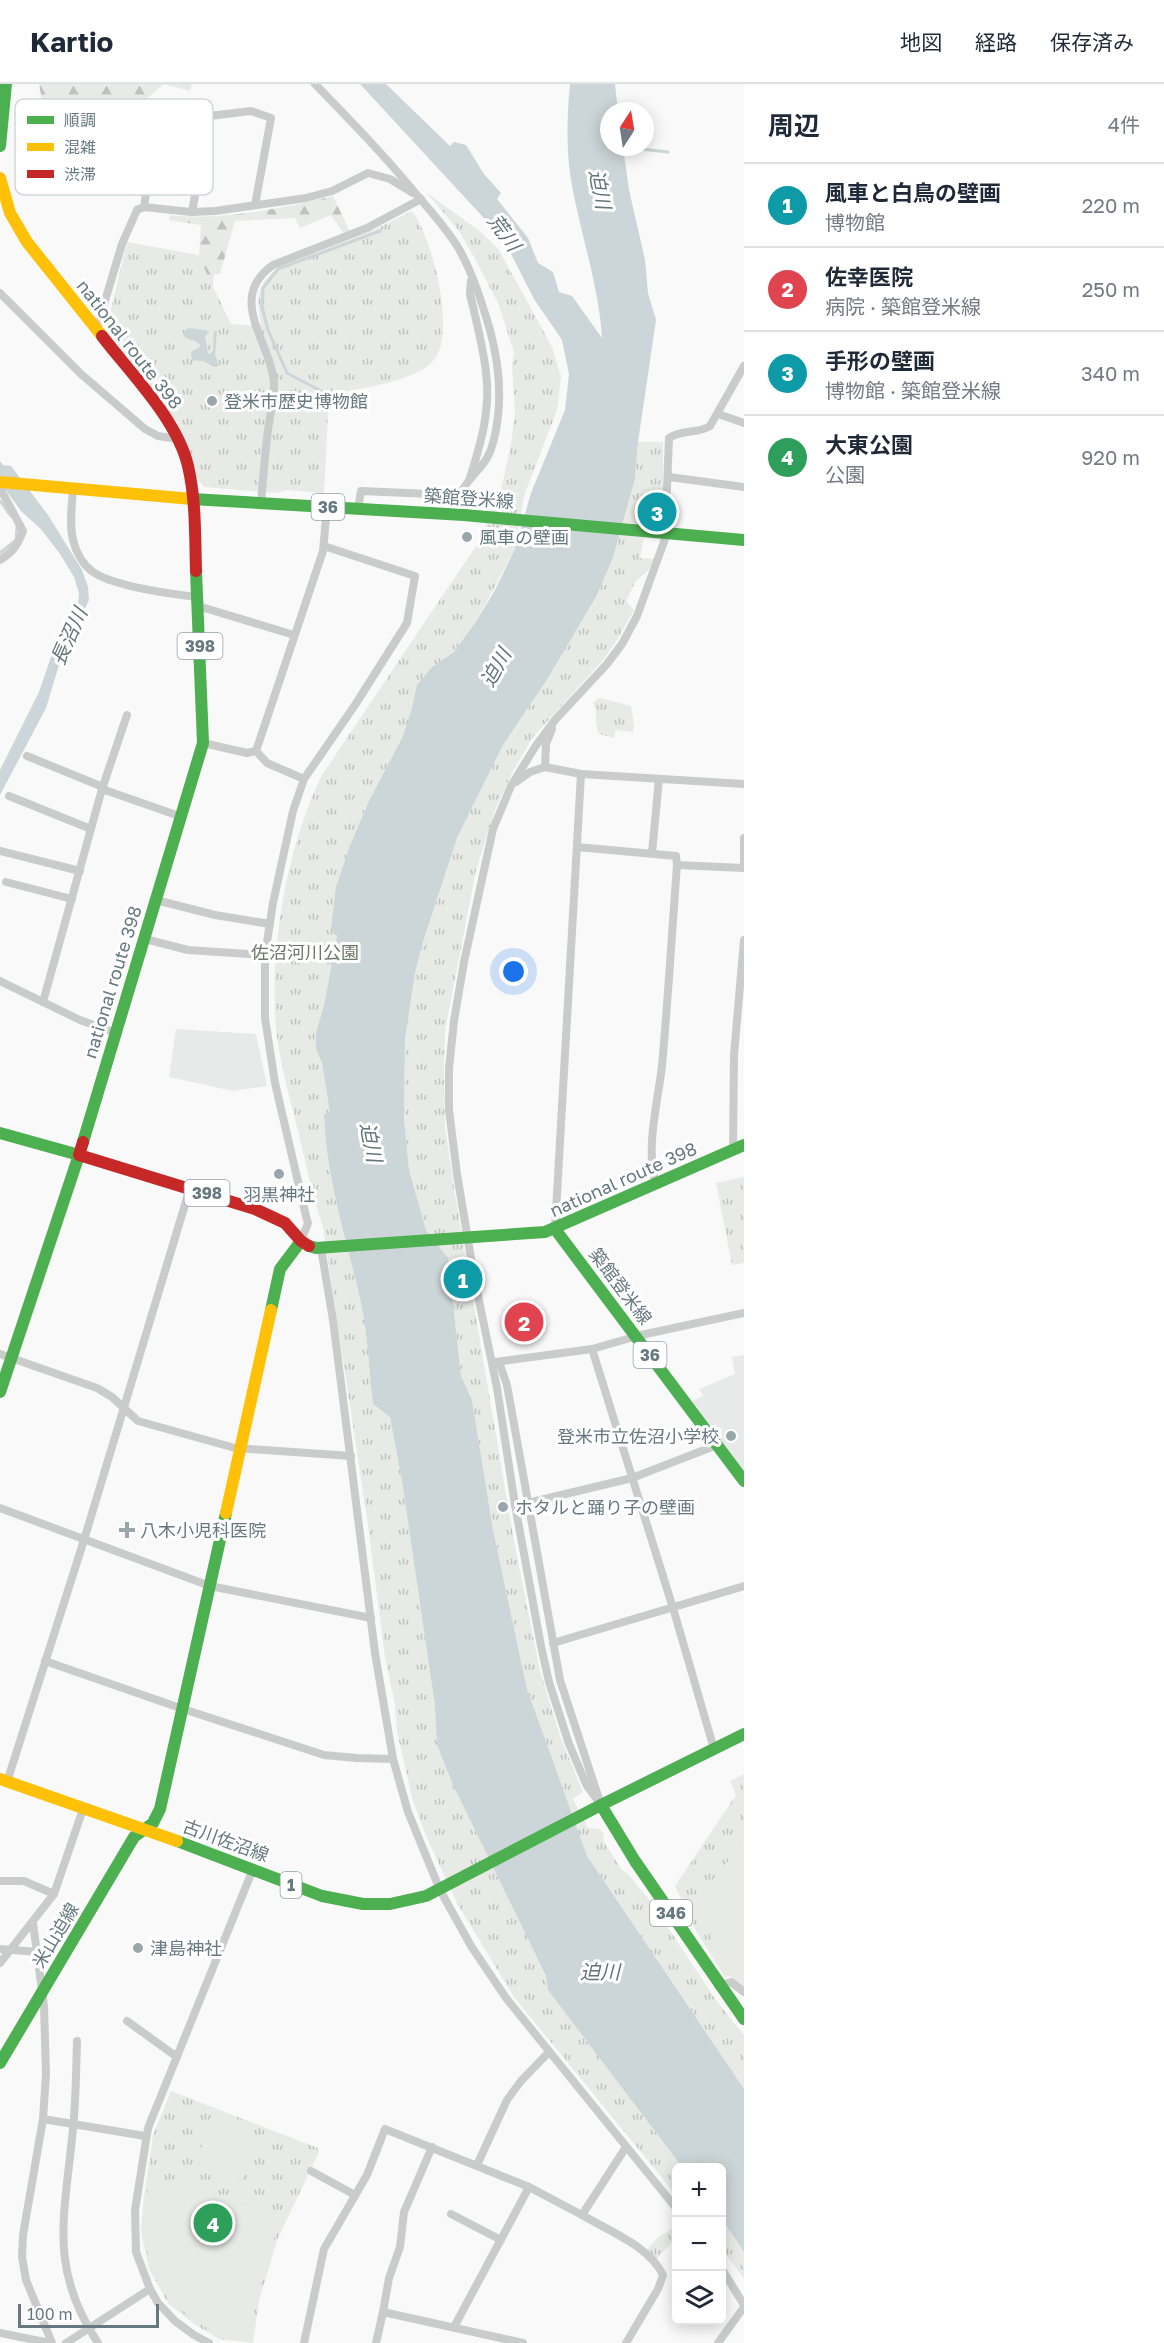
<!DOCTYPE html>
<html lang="ja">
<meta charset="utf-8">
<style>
body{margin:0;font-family:"Golos Text","Noto Sans JP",sans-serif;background:#f2f2f3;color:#1f2937}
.controls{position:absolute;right:18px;bottom:18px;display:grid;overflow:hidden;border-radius:9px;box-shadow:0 3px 15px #0003}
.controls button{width:54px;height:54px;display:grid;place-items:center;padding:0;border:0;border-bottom:2px solid #e0e1e3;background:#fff;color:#1f2937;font:30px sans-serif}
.compass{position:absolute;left:600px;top:18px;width:54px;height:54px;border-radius:50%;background:#fff;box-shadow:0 3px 15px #0003;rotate:12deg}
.scale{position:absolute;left:18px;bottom:15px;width:141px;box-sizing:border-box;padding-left:6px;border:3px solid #667981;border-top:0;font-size:16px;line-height:21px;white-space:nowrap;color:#667981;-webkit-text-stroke:4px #fff;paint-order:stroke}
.you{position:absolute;left:514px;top:888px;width:21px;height:21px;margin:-15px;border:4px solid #fff;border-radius:50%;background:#1a73e8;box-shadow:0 0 0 9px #1a73e833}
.badge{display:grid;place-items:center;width:39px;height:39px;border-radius:50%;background:#56616b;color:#fff;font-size:20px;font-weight:700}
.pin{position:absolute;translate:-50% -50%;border:3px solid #fff;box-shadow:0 2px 6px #0006}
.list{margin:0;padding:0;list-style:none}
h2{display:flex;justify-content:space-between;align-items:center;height:78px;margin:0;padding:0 24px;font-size:26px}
h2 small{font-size:20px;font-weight:400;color:#747a83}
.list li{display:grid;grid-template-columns:39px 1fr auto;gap:18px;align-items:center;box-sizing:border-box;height:84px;padding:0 24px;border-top:2px solid #e0e1e3}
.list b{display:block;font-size:22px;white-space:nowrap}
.list p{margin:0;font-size:20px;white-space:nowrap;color:#747a83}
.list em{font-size:20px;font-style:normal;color:#747a83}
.icon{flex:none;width:33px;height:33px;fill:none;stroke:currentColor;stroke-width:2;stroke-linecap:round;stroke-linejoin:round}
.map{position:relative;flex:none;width:744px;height:2259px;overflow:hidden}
header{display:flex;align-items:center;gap:36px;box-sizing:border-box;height:84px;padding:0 30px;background:#fff;border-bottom:2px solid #e0e1e3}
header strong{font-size:28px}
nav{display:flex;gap:33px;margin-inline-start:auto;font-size:21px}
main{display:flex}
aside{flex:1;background:#fff}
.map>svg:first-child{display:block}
.built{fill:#e8eae9}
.forest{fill:url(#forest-firs)}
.park{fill:url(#park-tufts)}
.pitch{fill:#e8eae6}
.water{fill:#ccd5d7}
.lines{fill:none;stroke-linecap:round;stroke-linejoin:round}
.stream{stroke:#ccd5d7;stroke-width:3}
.street{stroke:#cacccc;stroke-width:8}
.fast{stroke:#4caf50;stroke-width:12}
.slow{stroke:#ffc107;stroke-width:12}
.jam{stroke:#c62828;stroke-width:12}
.poi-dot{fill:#99a6ab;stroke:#fff;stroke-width:2}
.labels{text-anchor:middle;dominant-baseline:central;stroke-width:6;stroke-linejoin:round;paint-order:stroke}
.shield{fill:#fff;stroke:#94a1a7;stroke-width:1.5}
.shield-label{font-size:16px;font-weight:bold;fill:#667981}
.street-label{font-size:18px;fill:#667981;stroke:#fff}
.poi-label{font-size:18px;fill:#667981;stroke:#fff;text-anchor:start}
.park-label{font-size:18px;fill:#6b7966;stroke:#fff}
.water-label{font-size:20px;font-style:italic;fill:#62767a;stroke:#fff}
.key{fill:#fff;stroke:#d1d7d9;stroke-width:1.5}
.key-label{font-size:16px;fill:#667981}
</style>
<header>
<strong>Kartio</strong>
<nav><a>地図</a><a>経路</a><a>保存済み</a></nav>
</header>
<main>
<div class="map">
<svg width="744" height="2259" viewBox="0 0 744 2259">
<defs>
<pattern id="forest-firs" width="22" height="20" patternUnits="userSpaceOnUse" patternTransform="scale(1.5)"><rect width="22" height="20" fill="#e8eae6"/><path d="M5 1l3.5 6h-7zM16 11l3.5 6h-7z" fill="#c0c2c0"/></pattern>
<pattern id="park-tufts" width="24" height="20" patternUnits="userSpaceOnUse" patternTransform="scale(1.5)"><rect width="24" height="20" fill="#e8eae6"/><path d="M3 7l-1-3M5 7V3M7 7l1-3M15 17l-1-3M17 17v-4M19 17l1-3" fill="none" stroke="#c0c2c0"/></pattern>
</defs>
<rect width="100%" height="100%" fill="#f9f9f9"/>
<g class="built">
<path d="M176 945 256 950 267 1002 233 1007 169 993Z"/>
<path d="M744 1271V1387L692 1317 703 1312 699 1305 735 1290 732 1273Z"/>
</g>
<g class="forest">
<path d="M39 0H192L190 7 164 0 134 25 120 86 67 82 65 68 58 48 44 28Z"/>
<path d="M333 112 350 148 345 151 331 131 300 144 295 134 235 137 220 190H214L209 243 198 191 201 141 169 136 170 131C219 137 285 124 333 112Z"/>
</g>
<g class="park">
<path d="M426 108 482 149 499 166 552 263 561 293 557 326 524 412 515 465 477 536 454 568 432 583 403 652 369 717 351 759 337 852 324 921 316 949V965L322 979 330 1029 324 1031C326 1095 347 1157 361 1219 368 1252 369 1287 373 1320L390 1333 402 1397 435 1622 437 1661 453 1701 546 1892 548 1906 682 2083 676 2084V2111L514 1913 458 1821 426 1752 413 1717 397 1648 395 1620 385 1573 368 1441 323 1143C313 1114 307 1085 300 1055 291 1018 280 982 276 944 269 866 287 761 322 691L478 459 501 406 511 360 515 328 512 281 514 269 505 240 498 219 474 173 459 147Z"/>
<path d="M412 127C432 153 455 244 436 273 422 297 355 306 329 310L324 409 287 406 276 409 204 403 196 393 177 338 106 246 127 158 198 171 231 240 261 242C257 216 254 202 278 184L378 144Z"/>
<path d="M638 358H663V417L650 422 640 474 655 475 651 484 636 497 626 517 634 526 619 553 604 575 533 653 513 687 495 726 476 786 445 947 444 986 445 1043 454 1104 514 1457 540 1587 561 1655 583 1708 573 1715 588 1744 600 1745 604 1750 603 1756 621 1785 629 1791 651 1818 716 1916 744 1951V2005L586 1772 527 1605 493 1446 472 1316 461 1292 448 1174 426 1146 409 1086 404 1034 405 955 415 889 422 861 457 754 503 661 548 594 596 513 613 475 635 395Z"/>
<path d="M600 614 631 622 634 641 633 648 616 646 614 654 599 650C594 639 598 630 593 618Z"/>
<path d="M744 1093V1179L732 1181 716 1099Z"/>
<path d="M744 1690V1907L730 1892 725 1893 696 1847 675 1802 736 1711 730 1697Z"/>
<path d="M171 2007 318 2064 319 2068 277 2156 259 2217 253 2259 219 2255 194 2240 168 2219 149 2185 141 2147 144 2112 153 2051Z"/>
<path d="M722 2135 744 2168V2195L722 2165Z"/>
<path d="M676 2142V2154L654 2178 644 2169 657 2154Z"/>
</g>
<g class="pitch">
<path d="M744 1758V1894C712 1869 704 1847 703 1807Z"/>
<path d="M207 2036 251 2046 242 2096 197 2086Z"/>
<path d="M149 2093 272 2129 278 2144C263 2181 255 2218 249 2257L220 2253 170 2218 152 2183 146 2163V2121Z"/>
</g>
<g class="water">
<path d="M360 0H386L450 62 454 58 466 61 484 90 501 109 497 115 528 154 538 179 553 188 559 208 572 212 602 254C599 201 580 149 571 96 566 64 567 32 570 0H615L618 27H609V63H623L629 106 645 176 648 209 656 236 638 358 635 395 613 474 596 513 548 594 503 661 457 754 422 861 415 889 405 955 404 1034 409 1086 426 1146 448 1174 461 1292 472 1316 493 1446 527 1605 587 1772 744 2005V2168L722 2135V2084L682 2083 548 1906 546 1892 453 1701 437 1661 435 1622 402 1397 390 1333 373 1320C369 1287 368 1252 361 1219 347 1156 326 1095 324 1030L330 1029 322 979 316 965V949L324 921 337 852 331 845 336 803 351 759 369 717 403 652 411 628 417 601 432 583 454 568 477 536 495 506 515 465 531 409 565 326 569 290 562 256 534 215 508 164 494 145Z"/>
<path d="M190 244 209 247 205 253 208 269 210 270 213 267 214 247H217L215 271 219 282 214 283 203 277 192 276 191 268 201 262C197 255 188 257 183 251L184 247Z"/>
<path d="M0 377 3 381 11 382 48 431 82 486 88 503 89 516 60 578 46 624 0 711V686L39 608 51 573 78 522 79 509 74 493 60 470 41 445 21 427 0 398Z"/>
</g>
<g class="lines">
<g class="stream">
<path d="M623 63 668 68"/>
<path d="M323 308 287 289 268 246 262 223 263 204 278 185 380 147"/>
<path d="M0 417 11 432"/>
<path d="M0 469 16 456 17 443"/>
</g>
<g class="street">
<path d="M315 0C350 36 385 72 417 111 432 129 447 145 459 165 473 190 482 219 490 246 500 283 503 322 493 359 489 375 482 381 472 393 464 401 465 408 453 411L361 407 358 425"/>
<path d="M209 32 251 27 271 34 255 121"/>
<path d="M144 123 155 53"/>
<path d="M192 128 201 78"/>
<path d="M0 209 81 290 145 345 158 352 178 355"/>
<path d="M96 247 122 160 137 126 144 123 191 128 215 127 306 114 332 107 368 89 390 95 413 109"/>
<path d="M718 330 744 339"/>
<path d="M669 393 744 403"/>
<path d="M470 394C481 359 491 325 486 288 483 262 476 236 470 210L471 197"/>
<path d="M0 404 23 447C18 461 13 468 0 476"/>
<path d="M73 405C72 421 69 440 73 456 76 468 83 481 93 488 113 502 171 510 197 513"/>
<path d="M261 420C263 395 265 370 268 346 270 331 274 315 274 300 272 259 225 215 273 181L367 144 421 115"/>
<path d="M198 522 294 551"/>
<path d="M552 645 546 660 545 683 581 690 744 700"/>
<path d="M203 659 247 669 256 667"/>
<path d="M27 672 103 703"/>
<path d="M304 695 267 679 256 667 323 467 327 423"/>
<path d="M516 698 530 688 545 683"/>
<path d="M102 705 127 631"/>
<path d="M9 712 91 745"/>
<path d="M744 754V779"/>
<path d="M577 763 676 772 677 781 744 784"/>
<path d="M0 767 80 787"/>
<path d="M652 769 659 695"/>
<path d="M6 798 72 815"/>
<path d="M156 816 215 831 270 840"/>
<path d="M145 855 188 866 265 871"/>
<path d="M0 897 80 936 116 949"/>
<path d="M43 918 102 705 182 733"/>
<path d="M733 1066 734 971 744 856"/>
<path d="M656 1100C645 1065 658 1017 662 982 668 915 672 848 677 781"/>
<path d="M555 1145 581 690"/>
<path d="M301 1157 308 1139 306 1132 275 999 265 934V871L273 819 293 727 304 695 355 621 407 539 415 492 324 462"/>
<path d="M325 1164 322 1170 333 1236 375 1569 393 1675 408 1728 440 1806 471 1862 506 1914 676 2124"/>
<path d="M0 1270 97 1304 112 1313 138 1337 235 1364 351 1372"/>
<path d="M495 1278 592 1265"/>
<path d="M499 1278 507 1301 560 1596 601 1721"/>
<path d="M528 1419 632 1394 717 1361"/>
<path d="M0 1424 210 1502 371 1534"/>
<path d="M553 1559 744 1502"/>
<path d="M45 1577 183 1625 324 1671 356 1674 393 1675"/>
<path d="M714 1665 673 1524 592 1265 641 1251 744 1229"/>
<path d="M7 1698 84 1456 190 1104"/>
<path d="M601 1721 587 1702 569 1660 549 1598 541 1562 515 1421 497 1304 474 1192 457 1090 449 1026V984L454 937 464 878 493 745 511 702 535 663 555 636 607 580 622 560 637 532 665 455 669 354C682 345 698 350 710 342L744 282"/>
<path d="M0 1797H24L54 1810 0 1879"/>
<path d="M54 1810 83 1725"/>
<path d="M33 1839 44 1922 46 1990 43 2035 23 2151 22 2173 26 2196 52 2259"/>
<path d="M0 1865 38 1868"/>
<path d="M718 1902 731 1898 744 1908"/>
<path d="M127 1937 177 1973"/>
<path d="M77 1957C76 1989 76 2022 72 2054 64 2135 49 2185 98 2259"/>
<path d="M43 2035 145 2052"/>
<path d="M477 2081 507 2016 521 1997 549 1968"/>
<path d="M311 2087 355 2111"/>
<path d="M451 2130 501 2156"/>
<path d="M722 2185 744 2221"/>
<path d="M383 2228 389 2194 400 2163 404 2128 432 2063"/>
<path d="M454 2243 529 2103"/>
<path d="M0 2249 45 2258 50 2257"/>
<path d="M66 2259 150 2205"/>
<path d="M209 2259 194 2251 175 2237 158 2219 150 2205 136 2168 135 2126 148 2044 253 1785"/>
<path d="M304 2259 324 2165 367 2091 385 2045 529 2103 582 2131"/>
<path d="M376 2259 383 2228 523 2259"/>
<path d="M626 2259 658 2205 663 2191C649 2162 609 2147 582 2131L626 2063"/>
<path d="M718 2259 744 2223"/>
</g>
<g class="fast">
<path d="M0 62 6 0"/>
<path d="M192 415 464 431 744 456"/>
<path d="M0 1049 79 1071 0 1308"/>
<path d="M83 1058 203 659 196 487"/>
<path d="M555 1145 744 1397"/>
<path d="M309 1162 316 1164 545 1148 744 1061"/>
<path d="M271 1226 280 1185 301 1157"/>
<path d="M744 1650 601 1721 635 1777 744 1935"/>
<path d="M177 1757 322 1812 363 1820H390L426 1812 601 1721"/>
<path d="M0 1979 134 1753 153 1739 160 1725 226 1429"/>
</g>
<g class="slow">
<path d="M0 94 10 129 27 158 102 252"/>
<path d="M0 398 192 415"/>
<path d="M226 1429 271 1226"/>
<path d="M0 1695 177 1757"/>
</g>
<g class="jam">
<path d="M102 252C131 290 177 335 188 382 196 416 195 453 196 487"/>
<path d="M83 1058 79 1071 255 1125 285 1139 301 1157 309 1162"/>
</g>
</g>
<g class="poi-dot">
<circle cx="212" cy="317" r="6"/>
<circle cx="467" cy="453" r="6"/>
<circle cx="279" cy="1090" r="6"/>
<circle cx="731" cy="1352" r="6"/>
<circle cx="503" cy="1423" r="6"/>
<path d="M124 1437h6v6h6v6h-6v6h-6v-6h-6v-6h6z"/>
<circle cx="138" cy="1864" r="6"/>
</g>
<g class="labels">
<g class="shield">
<rect x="311.5" y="410" width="33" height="26" rx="4.5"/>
<rect x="177.5" y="549" width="45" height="26" rx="4.5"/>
<rect x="184.5" y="1096" width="45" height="26" rx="4.5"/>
<rect x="633.5" y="1258" width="33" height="26" rx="4.5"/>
<rect x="280.5" y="1788" width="21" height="26" rx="4.5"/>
<rect x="650" y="1816" width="42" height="26" rx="4.5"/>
</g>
<g class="shield-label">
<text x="328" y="423">36</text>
<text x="200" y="562">398</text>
<text x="207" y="1109">398</text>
<text x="650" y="1271">36</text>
<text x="291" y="1801">1</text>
<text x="671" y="1829">346</text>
</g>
<g class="street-label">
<text transform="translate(130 260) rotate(52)">national route 398</text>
<text transform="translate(469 414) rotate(4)">築館登米線</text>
<text transform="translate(112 898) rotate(-73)">national route 398</text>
<text transform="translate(623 1095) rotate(-24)">national route 398</text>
<text transform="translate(621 1202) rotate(53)">築館登米線</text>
<text transform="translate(226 1756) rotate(20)">古川佐沼線</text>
<text transform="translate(55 1851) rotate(-59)">米山迫線</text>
</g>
<g class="poi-label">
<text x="224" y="317">登米市歴史博物館</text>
<text x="479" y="453">風車の壁画</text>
<text x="279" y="1110" text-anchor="middle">羽黒神社</text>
<text x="719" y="1352" text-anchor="end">登米市立佐沼小学校</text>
<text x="515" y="1423">ホタルと踊り子の壁画</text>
<text x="140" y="1446">八木小児科医院</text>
<text x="150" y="1864">津島神社</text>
</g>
<g class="park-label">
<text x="305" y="868">佐沼河川公園</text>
</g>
<g class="water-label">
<text transform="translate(601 105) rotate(79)">迫川</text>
<text transform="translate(505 148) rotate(54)">荒川</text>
<text transform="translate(68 552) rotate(-66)">長沼川</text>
<text transform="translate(495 583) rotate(-61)">迫川</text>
<text transform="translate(372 1058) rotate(79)">迫川</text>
<text x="600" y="1887">迫川</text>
</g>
</g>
<rect x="15" y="15" width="198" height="96" rx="9" class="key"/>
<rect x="27" y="32" width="27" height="8" fill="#4caf50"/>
<rect x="27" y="59" width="27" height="8" fill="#ffc107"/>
<rect x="27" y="86" width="27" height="8" fill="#c62828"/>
<g class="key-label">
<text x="64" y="42">順調</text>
<text x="64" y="69">混雑</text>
<text x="64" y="96">渋滞</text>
</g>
</svg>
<div class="controls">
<button>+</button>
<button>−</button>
<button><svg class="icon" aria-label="layers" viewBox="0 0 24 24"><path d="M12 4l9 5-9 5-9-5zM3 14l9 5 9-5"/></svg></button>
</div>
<svg class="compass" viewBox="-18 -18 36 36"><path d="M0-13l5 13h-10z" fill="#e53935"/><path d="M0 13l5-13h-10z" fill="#747a83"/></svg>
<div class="scale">100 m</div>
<div class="you"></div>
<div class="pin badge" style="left:463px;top:1195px;background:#0f9aa8">1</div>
<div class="pin badge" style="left:524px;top:1238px;background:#e0444e">2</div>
<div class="pin badge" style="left:657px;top:428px;background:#0f9aa8">3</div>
<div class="pin badge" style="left:213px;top:2139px;background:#2e9e5b">4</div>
</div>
<aside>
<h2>周辺<small>4件</small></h2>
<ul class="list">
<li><span class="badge" style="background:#0f9aa8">1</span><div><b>風車と白鳥の壁画</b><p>博物館</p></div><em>220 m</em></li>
<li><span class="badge" style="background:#e0444e">2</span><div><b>佐幸医院</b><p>病院 · 築館登米線</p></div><em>250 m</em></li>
<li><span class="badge" style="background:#0f9aa8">3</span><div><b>手形の壁画</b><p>博物館 · 築館登米線</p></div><em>340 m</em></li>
<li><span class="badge" style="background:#2e9e5b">4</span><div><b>大東公園</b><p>公園</p></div><em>920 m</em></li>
</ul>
</aside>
</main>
